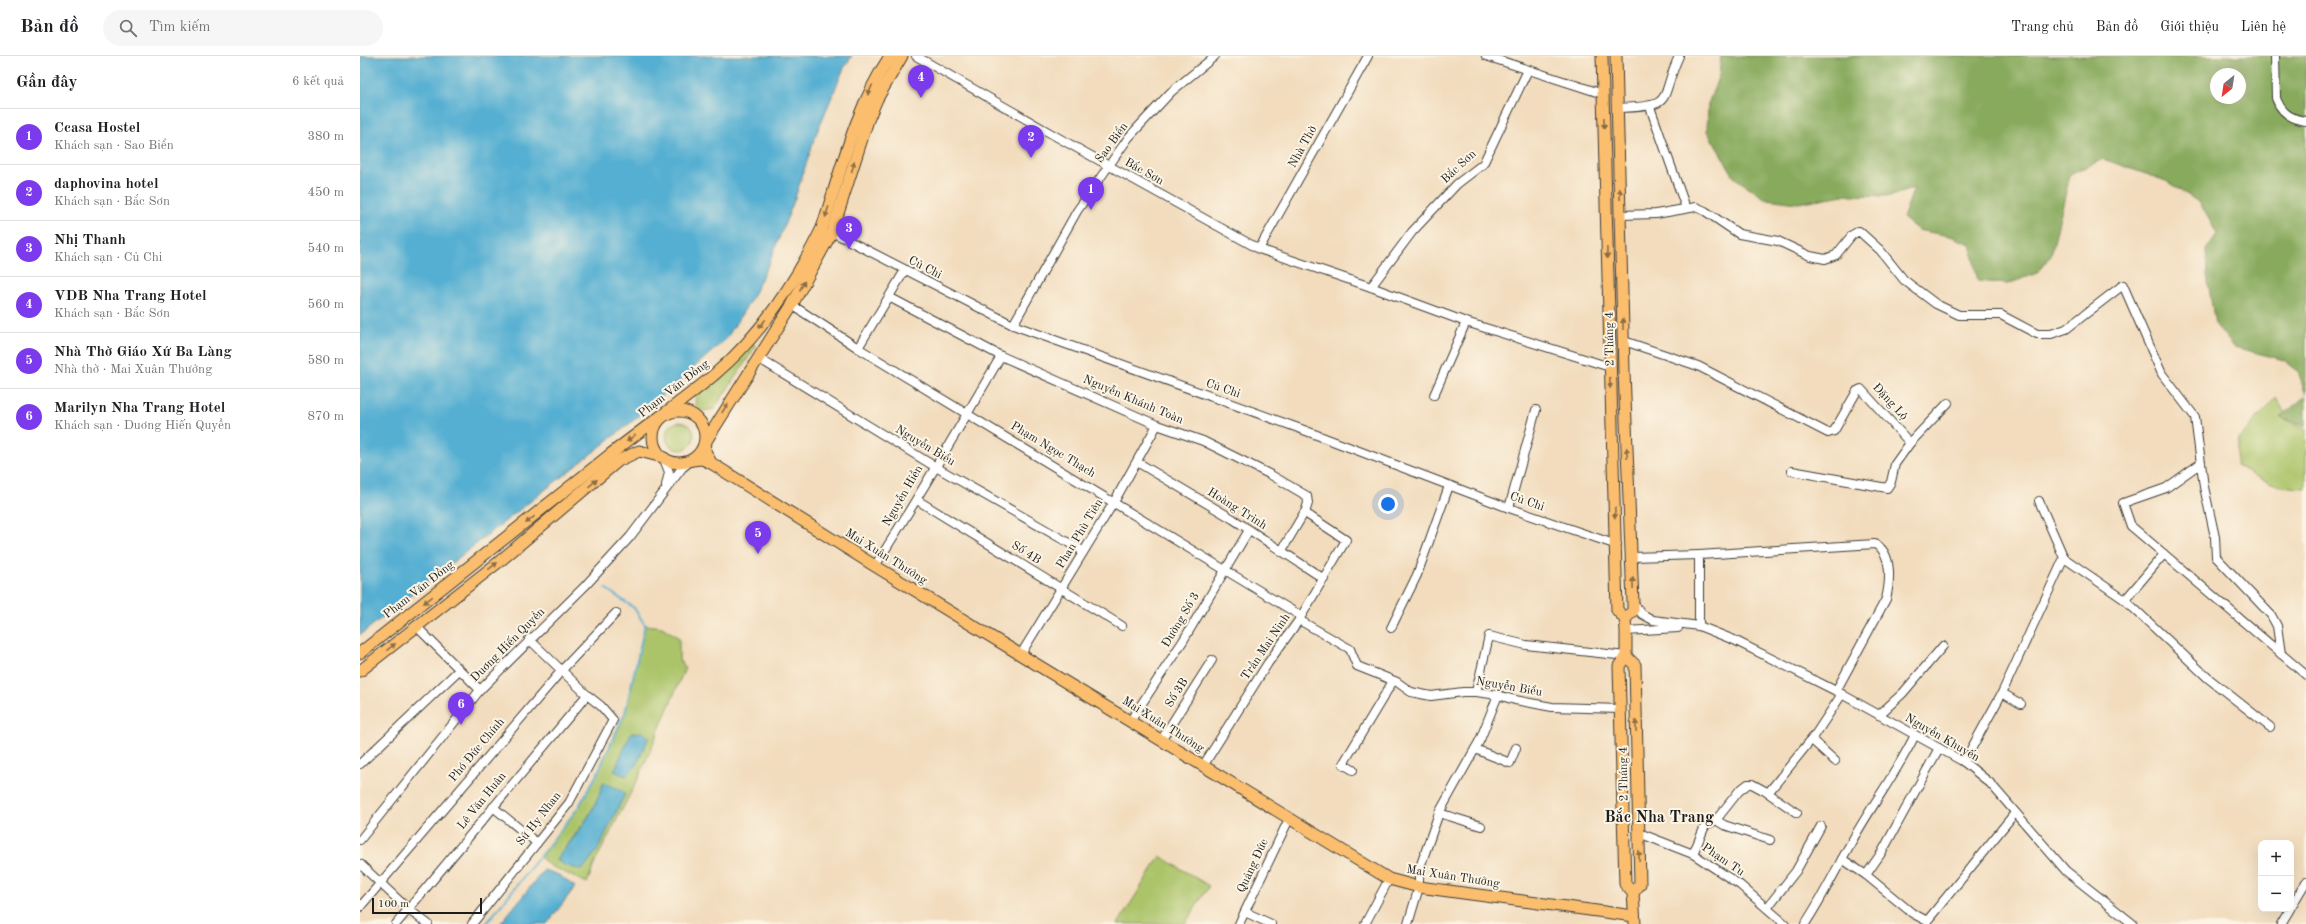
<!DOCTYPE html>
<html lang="vi">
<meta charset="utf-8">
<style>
body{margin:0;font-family:"Old Standard TT",serif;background:#f6f6f6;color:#202124}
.controls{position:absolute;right:12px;bottom:12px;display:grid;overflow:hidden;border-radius:8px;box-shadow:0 4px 16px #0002}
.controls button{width:36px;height:36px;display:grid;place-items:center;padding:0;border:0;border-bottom:1px solid #e0e0e0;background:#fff;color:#202124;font:20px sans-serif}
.compass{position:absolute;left:1850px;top:12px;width:36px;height:36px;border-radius:50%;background:#fff;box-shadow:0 4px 16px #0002;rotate:210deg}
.scale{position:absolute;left:12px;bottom:10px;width:110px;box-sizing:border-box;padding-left:4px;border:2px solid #1c1c1c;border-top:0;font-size:11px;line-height:14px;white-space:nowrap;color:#1c1c1c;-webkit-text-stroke:3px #fcf5e5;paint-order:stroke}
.you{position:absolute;left:1028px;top:448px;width:14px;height:14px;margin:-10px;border:3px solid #fff;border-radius:50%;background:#1a73e8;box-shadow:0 0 0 6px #1a73e833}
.badge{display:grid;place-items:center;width:26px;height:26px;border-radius:50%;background:#7c3aed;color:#fff;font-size:13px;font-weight:700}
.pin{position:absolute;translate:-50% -33px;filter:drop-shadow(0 1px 2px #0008)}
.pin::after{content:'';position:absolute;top:21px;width:14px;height:12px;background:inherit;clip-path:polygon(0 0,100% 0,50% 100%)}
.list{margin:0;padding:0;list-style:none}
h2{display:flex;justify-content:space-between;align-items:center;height:52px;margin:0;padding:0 16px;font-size:17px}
h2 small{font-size:13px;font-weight:400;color:#757577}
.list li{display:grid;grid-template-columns:26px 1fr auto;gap:12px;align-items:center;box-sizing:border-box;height:56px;padding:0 16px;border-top:1px solid #e0e0e0}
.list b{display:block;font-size:15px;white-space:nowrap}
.list p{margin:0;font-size:13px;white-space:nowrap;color:#757577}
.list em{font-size:13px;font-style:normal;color:#757577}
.icon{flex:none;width:22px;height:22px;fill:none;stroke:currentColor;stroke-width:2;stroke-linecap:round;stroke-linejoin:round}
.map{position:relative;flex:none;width:1946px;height:868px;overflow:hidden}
header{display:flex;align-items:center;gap:24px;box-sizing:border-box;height:56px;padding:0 20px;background:#fff;border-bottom:1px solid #e0e0e0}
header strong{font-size:19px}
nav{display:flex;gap:22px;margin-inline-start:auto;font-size:14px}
.search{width:280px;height:36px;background:#f6f6f6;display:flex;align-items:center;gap:10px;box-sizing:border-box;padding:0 14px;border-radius:22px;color:#757577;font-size:15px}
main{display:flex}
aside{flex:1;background:#fff}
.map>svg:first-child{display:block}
.green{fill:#abc469;stroke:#647042;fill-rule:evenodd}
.forest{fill:#88aa5d;stroke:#52633c;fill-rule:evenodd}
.water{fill:#54afd2;stroke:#386677}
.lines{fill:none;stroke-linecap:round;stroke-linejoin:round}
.stream{stroke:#54afd2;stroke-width:2}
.minor-casing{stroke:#3c3934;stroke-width:10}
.major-casing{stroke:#3c3934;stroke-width:13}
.minor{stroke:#fff;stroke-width:8}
.major{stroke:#fabe6e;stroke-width:11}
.oneway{fill:#8b6d45}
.labels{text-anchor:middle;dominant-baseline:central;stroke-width:4;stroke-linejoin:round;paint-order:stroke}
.street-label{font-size:12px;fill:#1c1c1c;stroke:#fcf5e5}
.district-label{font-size:16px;font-weight:bold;fill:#1c1c1c;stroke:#fcf5e5}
</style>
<header>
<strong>Bản đồ</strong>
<div class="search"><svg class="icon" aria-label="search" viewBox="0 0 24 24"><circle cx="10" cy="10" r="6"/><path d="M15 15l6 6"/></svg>Tìm kiếm</div>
<nav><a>Trang chủ</a><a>Bản đồ</a><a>Giới thiệu</a><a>Liên hệ</a></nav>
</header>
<main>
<aside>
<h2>Gần đây<small>6 kết quả</small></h2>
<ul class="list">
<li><span class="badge">1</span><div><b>Ccasa Hostel</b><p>Khách sạn · Sao Biển</p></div><em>380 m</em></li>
<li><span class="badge">2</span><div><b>daphovina hotel</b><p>Khách sạn · Bắc Sơn</p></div><em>450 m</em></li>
<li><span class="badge">3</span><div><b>Nhị Thanh</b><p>Khách sạn · Củ Chi</p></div><em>540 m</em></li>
<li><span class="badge">4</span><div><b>VDB Nha Trang Hotel</b><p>Khách sạn · Bắc Sơn</p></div><em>560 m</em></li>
<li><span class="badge">5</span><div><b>Nhà Thờ Giáo Xứ Ba Làng</b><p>Nhà thờ · Mai Xuân Thưởng</p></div><em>580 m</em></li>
<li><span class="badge">6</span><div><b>Marilyn Nha Trang Hotel</b><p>Khách sạn · Duơng Hiến Quyền</p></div><em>870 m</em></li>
</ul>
</aside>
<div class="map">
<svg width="1946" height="868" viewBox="0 0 1946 868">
<rect width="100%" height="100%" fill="#fcf5e5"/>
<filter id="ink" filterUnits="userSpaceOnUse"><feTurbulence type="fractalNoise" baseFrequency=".025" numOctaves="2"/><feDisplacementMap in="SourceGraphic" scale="8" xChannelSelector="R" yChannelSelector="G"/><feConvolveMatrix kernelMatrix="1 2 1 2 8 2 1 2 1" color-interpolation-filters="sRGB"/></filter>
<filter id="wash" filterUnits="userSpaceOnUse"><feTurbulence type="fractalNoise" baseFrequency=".012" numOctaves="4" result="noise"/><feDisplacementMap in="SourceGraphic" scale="16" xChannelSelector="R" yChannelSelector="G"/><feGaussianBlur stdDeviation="0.9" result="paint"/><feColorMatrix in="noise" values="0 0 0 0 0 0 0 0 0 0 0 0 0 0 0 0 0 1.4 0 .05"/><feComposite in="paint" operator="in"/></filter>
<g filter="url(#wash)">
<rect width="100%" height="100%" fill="#f2dcbd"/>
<g class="green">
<path d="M393 287 396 290 354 353 343 355 335 349 336 339Z"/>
<path d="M1916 341 1925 357 1921 361 1946 373V432C1917 432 1900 424 1876 409L1879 383Z"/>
<circle cx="320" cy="380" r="14"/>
<path d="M285 569 302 571 319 582V604L325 612 279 721 236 804 227 827 190 810 180 801 218 752 237 718 265 657ZM241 738H265L250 767 197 803 226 764Z"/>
<path d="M800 800 849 830 825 868H758Z"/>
</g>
<g class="forest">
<path d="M1361 0H1428L1430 2 1431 0H1946V339L1938 315 1924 304 1874 291 1855 268 1847 219 1846 194 1857 178 1840 147 1806 125 1743 103 1710 119 1691 199 1677 217 1648 228 1618 225 1610 188 1590 180 1558 174 1543 162 1554 132 1532 140 1483 139 1438 147 1406 143 1375 122 1347 75 1348 48 1359 19ZM1856 18H1880V42H1856Z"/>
<path d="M1946 340V370L1920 361Z"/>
</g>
<g class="water">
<path d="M0 0H492L484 12 455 81 434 145 409 207 390 245 366 283 278 361 0 579Z"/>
<path d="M282 676 289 681 276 710 266 720 254 715 271 677Z"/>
<path d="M243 727 260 733 265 738 237 795 222 814 204 809 197 803C215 780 236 756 243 727Z"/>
<path d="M184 814 199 819 215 831 187 868H140Z"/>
</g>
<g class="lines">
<path class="stream" d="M126 868 218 752 237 718 265 657 285 569 274 552 245 532"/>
</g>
</g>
<g filter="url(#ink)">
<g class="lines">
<g class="minor-casing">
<g id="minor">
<path d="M556 0 697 81 899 193 1011 231 1106 266 1250 311"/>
<path d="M1126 0 1243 38"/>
<path d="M1915 0 1916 42C1921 57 1931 63 1946 65"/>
<path d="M1290 51 1326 152"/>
<path d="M1258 52C1317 50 1298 46 1319 0"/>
<path d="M1260 159 1296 158 1336 151 1345 155 1379 178 1418 185 1450 200 1465 203 1476 199 1492 179 1499 175 1520 194 1544 224 1576 248 1599 259H1641L1677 278H1691L1706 273 1763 229 1802 318 1835 361 1844 431 1855 481 1856 501 1911 559 1917 570 1921 598"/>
<path d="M472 176 653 269 941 373 1149 452 1257 489"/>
<path d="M899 193 1008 0"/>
<path d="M1011 231 1052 176 1097 128 1123 108 1168 14"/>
<path d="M529 241 641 300 797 369 843 385 911 419 947 440 948 447 945 457 986 484 939 564 908 607 843 710"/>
<path d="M432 249 498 292 941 560"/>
<path d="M653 269 717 155 769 81 811 36 855 0"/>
<path d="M1264 285 1338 310 1468 377 1474 375 1497 335 1501 333 1550 387 1535 408 1531 426 1527 432 1432 415"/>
<path d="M498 292 545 214"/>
<path d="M398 302 574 410 723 495"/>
<path d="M1074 339 1106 266"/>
<path d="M1550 387 1588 347"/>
<path d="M303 401 309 416 306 429"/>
<path d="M777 406 873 463 964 523"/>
<path d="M557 444 762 570"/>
<path d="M1679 445 1704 502"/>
<path d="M1149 452 1176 354"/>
<path d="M921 496 944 457"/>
<path d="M1804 498 1771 470 1763 447 1806 432 1841 407"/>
<path d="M1272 501 1339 499"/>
<path d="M515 510C559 441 600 370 641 300"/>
<path d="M1765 544 1848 622 1910 671"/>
<path d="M1273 547 1282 558 1293 564 1339 570 1374 584 1476 635 1604 706 1630 727 1706 815 1773 868"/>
<path d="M939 564 990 593 997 610 1037 626 1051 636 1071 640 1103 636H1116L1138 639 1155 644 1192 651 1261 653"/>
<path d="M56 570 120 634"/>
<path d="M1339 570V499L1515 488C1533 497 1530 526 1526 543L1476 635"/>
<path d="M1031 572 1057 519 1089 430"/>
<path d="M1266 575 1318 572"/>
<path d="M661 598 754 446 797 369"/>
<path d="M1116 636 1129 580 1166 589 1266 600"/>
<path d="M1642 637 1661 648"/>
<path d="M1519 659 1543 637 1583 590"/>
<path d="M771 664 823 585 889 474"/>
<path d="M802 683 852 604"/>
<path d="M1452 684 1475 705"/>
<path d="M1115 693 1150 707 1156 692"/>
<path d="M1604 706 1642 637 1704 502 1765 544 1804 498 1946 619"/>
<path d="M0 708 99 614"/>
<path d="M993 714 983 708 1033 625"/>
<path d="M1408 737 1455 679 1482 638"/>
<path d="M133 751 177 787"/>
<path d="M1079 757 1121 770"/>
<path d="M1356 764 1364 769 1410 784"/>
<path d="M1279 777 1333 798 1380 829 1425 868"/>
<path d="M0 784 120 634 225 530 270 481 322 412 332 404"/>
<path d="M1333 798 1345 770 1356 764 1379 735 1388 728H1392L1405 735 1437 757"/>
<path d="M1482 803 1506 819 1552 857 1567 865 1655 757"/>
<path d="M0 808 49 854 68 868"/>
<path d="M1506 819 1522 796 1579 692"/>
<path d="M0 851 202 614 256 557"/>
<path d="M1931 851 1946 826"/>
<path d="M1407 852 1436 815 1461 770"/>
<path d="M885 856 911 868"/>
<path d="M36 868 227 639"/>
<path d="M112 868 209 747 253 664 241 650 227 639 169 583"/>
<path d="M879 868 929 763"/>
<path d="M1005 868 1029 823"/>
<path d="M1048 868 1059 831V814L1079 757 1120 684 1138 639"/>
<path d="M1445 868C1463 841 1476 813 1492 785 1512 749 1537 716 1555 679"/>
<path d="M1921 868 1930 853"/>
</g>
</g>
<g class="major-casing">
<g id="major">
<path d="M1242 0 1257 554 1265 563 1266 575V600L1259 610 1265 828 1273 837 1275 868"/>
<path d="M1256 0 1264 315 1273 547V555L1265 563"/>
<circle cx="319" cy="381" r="26"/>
<path d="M332 404 342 403 351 407 515 510 1029 823 1059 831 1274 860"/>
<path d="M351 407 345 395 346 385 432 249 472 176 508 64 517 43 542 0"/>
<path d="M0 597C82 532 165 467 247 401 283 372 321 347 355 318 401 279 436 225 462 172 481 114 496 51 530 0"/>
<path d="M1266 600 1275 609 1280 828 1273 837"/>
<path d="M0 615 140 505 258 405 279 395 303 401"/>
</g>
</g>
<use href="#minor" class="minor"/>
<use href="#major" class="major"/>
</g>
<defs><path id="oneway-solid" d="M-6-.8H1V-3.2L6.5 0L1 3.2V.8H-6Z"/></defs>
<g class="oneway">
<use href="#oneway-solid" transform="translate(510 34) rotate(115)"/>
<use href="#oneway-solid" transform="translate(1244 67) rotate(88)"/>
<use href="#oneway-solid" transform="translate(493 111) rotate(-74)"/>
<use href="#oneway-solid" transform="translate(1260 138) rotate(-91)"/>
<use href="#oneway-solid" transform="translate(467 156) rotate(108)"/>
<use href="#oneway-solid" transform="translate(1247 197) rotate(89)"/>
<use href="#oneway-solid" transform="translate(442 230) rotate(-61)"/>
<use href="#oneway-solid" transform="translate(402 268) rotate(128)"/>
<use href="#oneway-solid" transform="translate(1263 268) rotate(-91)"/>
<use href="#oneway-solid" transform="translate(1250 327) rotate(88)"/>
<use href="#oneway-solid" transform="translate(365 352) rotate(-57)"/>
<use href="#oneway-solid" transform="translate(271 382) rotate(143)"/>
<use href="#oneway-solid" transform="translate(1267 397) rotate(-92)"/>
<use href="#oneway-solid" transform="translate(233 427) rotate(-40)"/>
<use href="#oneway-solid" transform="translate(1255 457) rotate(88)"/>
<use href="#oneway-solid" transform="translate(170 464) rotate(141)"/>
<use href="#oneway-solid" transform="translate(133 510) rotate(-38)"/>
<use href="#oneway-solid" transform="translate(1273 527) rotate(-92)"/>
<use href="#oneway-solid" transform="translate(68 544) rotate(142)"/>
<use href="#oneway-solid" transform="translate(31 591) rotate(-38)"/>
<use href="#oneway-solid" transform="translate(1276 670) rotate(-91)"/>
<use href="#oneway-solid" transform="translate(1279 800) rotate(-91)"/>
</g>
</g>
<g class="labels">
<g class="street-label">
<text transform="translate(752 87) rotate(-54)">Sao Biển</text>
<text transform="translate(943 91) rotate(-61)">Nhà Thờ</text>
<text transform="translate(1099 111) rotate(-43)">Bắc Sơn</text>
<text transform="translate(784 116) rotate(29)">Bắc Sơn</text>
<text transform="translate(565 212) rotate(27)">Củ Chi</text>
<text transform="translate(1250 283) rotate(-91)">2 Tháng 4</text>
<text transform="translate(314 333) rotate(-38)">Phạm Văn Đồng</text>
<text transform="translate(863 333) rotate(19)">Củ Chi</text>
<text transform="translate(773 344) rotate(23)">Nguyễn Khánh Toàn</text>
<text transform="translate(1530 346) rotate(47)">Đặng Lộ</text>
<text transform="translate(565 390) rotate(31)">Nguyễn Biểu</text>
<text transform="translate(693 394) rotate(31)">Phạm Ngọc Thạch</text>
<text transform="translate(543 440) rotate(-60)">Nguyễn Hiền</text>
<text transform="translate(1167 446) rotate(19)">Củ Chi</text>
<text transform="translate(877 453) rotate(32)">Hoàng Trinh</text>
<text transform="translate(720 478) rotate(-59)">Phan Phù Tiên</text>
<text transform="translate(666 497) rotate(32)">Số 4B</text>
<text transform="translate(526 501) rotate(32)">Mai Xuân Thưởng</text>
<text transform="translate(59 534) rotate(-38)">Phạm Văn Đồng</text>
<text transform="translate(821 564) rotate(-59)">Đường Số 3</text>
<text transform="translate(148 589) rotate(-45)">Duơng Hiến Quyền</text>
<text transform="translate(906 591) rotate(-56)">Trần Mai Ninh</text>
<text transform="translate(1149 631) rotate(10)">Nguyễn Biểu</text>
<text transform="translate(817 637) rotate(-58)">Số 3B</text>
<text transform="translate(803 669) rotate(32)">Mai Xuân Thưởng</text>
<text transform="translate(1582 682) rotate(30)">Nguyễn Khuyến</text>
<text transform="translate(117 694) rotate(-50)">Phó Đức Chính</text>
<text transform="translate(1264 718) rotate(-91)">2 Tháng 4</text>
<text transform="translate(122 745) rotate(-51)">Lê Văn Huân</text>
<text transform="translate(179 763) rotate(-52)">Sử Hy Nhan</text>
<text transform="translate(1363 804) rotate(34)">Phạm Tu</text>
<text transform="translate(893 810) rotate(-65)">Quảng Đức</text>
<text transform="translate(1093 821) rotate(9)">Mai Xuân Thưởng</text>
</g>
<g class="district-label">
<text x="1299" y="762">Bắc Nha Trang</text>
</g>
</g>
</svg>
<div class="controls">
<button>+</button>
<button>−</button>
</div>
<svg class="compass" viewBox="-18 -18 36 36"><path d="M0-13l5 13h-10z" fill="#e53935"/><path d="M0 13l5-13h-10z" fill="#757577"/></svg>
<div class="scale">100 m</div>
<div class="you"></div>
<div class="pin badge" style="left:731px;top:154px">1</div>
<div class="pin badge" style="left:671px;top:102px">2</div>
<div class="pin badge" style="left:489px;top:193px">3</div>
<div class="pin badge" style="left:561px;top:42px">4</div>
<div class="pin badge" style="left:398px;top:498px">5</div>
<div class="pin badge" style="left:101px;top:669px">6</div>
</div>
</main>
